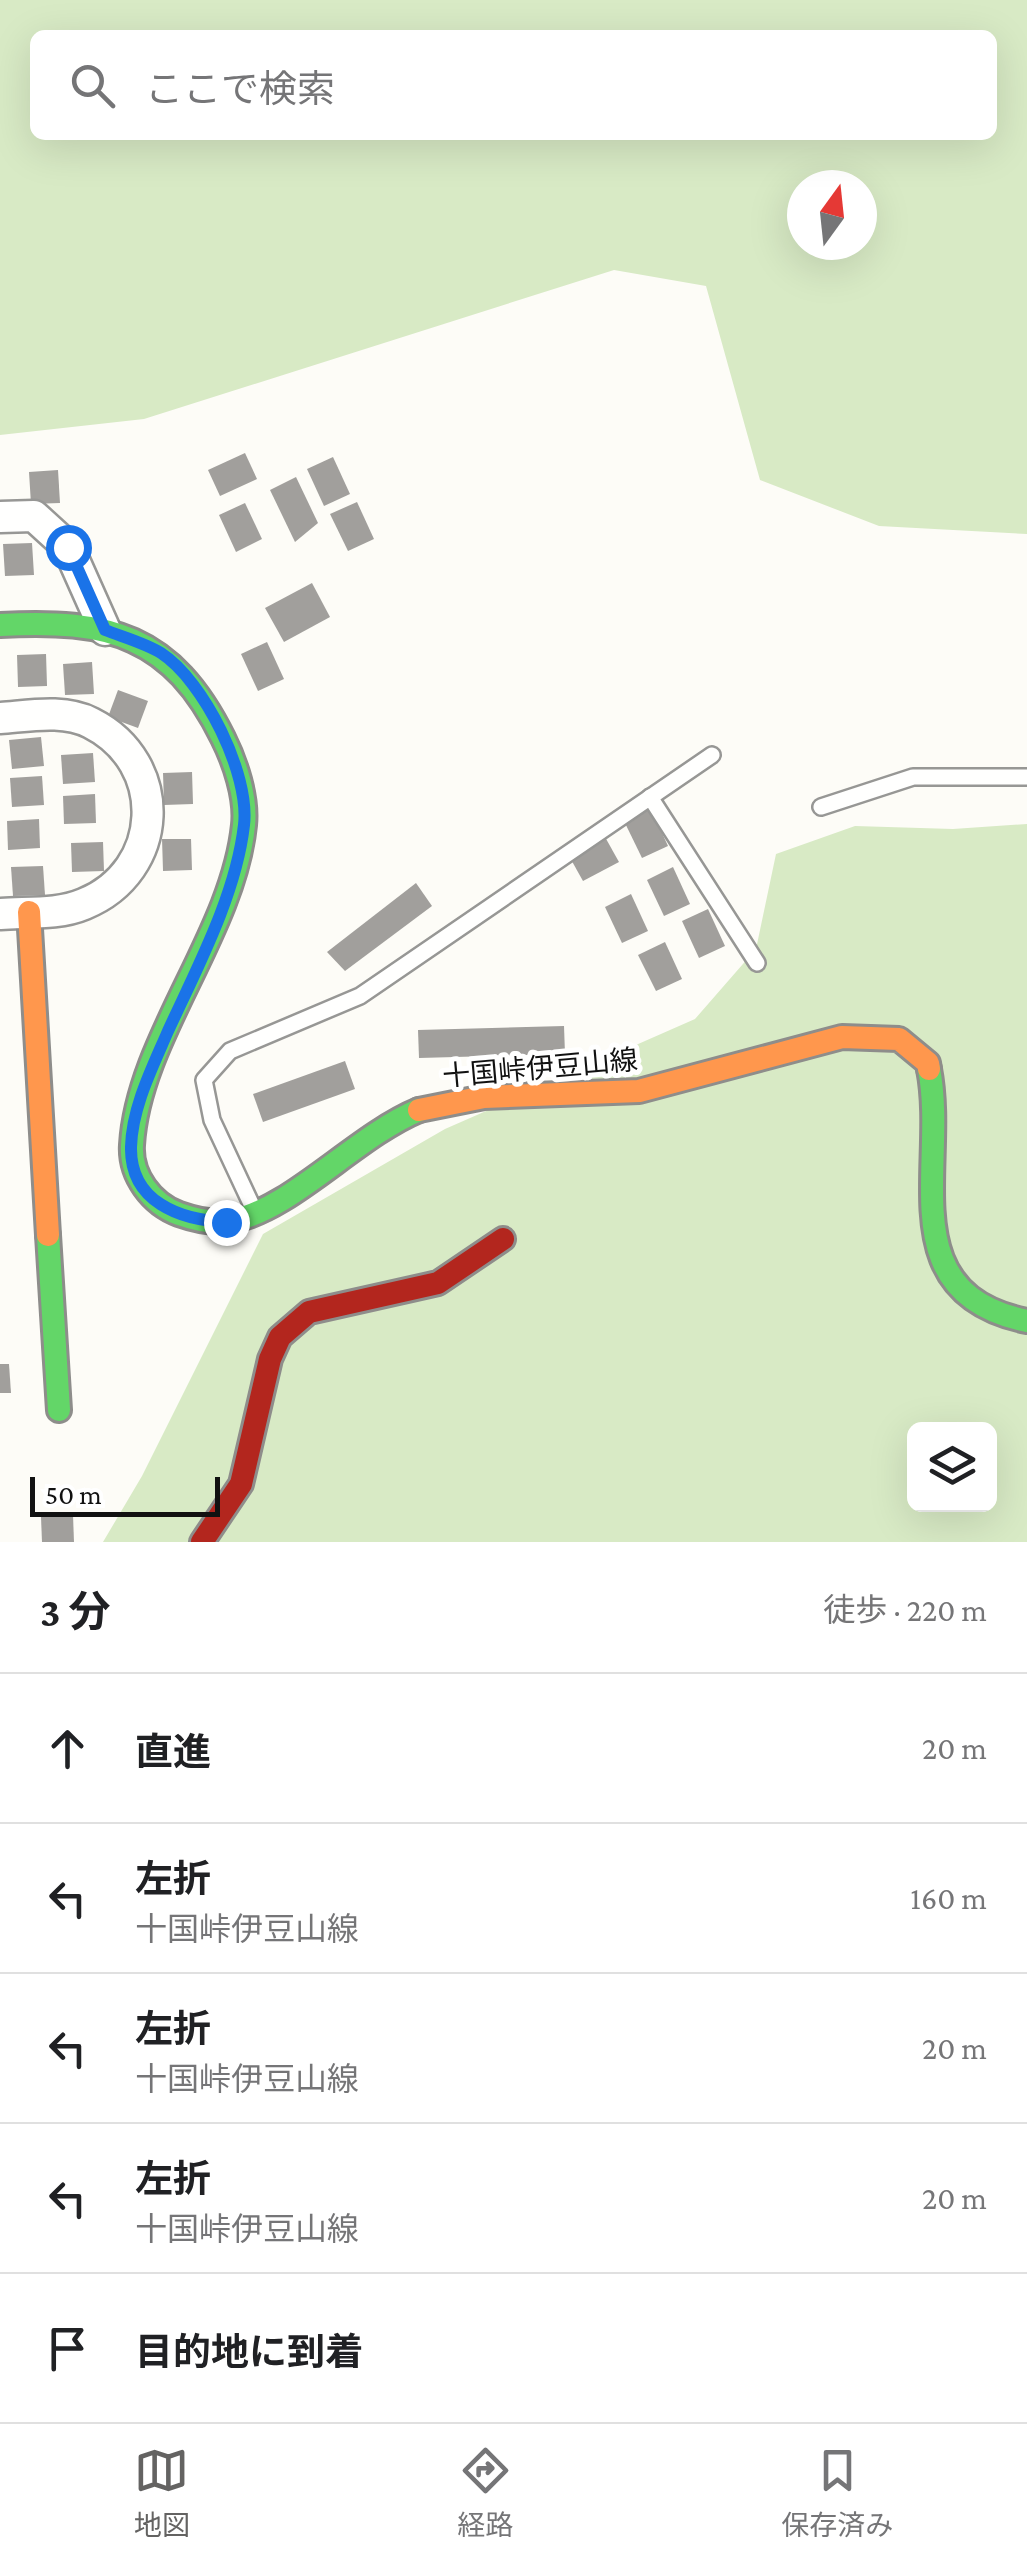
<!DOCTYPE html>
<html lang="ja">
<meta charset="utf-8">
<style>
body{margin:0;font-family:"Crimson Pro","Noto Sans JP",serif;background:#f2f2f2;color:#202124}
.controls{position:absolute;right:30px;bottom:30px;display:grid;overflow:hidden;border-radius:15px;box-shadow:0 10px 40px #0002}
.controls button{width:90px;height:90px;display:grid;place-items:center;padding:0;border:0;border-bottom:2px solid #e0e0e0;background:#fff;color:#202124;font:50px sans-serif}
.compass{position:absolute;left:787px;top:170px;width:90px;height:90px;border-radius:50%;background:#fff;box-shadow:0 10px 40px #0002;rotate:15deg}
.scale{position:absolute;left:30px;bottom:25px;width:190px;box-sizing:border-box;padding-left:10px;border:5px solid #111;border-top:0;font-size:28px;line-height:35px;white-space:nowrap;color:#111;-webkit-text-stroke:8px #fff;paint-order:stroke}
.stop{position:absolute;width:30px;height:30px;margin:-22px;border:8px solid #1a73e8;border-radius:50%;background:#fff}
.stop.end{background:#1a73e8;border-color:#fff;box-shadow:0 2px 10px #0008}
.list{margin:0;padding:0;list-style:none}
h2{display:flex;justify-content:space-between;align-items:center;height:130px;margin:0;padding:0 40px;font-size:42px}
h2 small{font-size:32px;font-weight:400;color:#757577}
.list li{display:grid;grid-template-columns:65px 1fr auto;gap:30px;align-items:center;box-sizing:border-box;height:150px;padding:0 40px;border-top:2px solid #e0e0e0}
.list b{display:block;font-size:38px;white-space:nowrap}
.list p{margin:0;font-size:32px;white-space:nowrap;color:#757577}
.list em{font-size:32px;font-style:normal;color:#757577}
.icon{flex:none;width:55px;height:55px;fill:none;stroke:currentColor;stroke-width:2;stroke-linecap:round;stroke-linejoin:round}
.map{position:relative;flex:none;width:1027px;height:1542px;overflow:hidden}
.search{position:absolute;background:#fff;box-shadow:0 10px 40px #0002;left:30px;right:30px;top:30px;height:110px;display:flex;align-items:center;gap:25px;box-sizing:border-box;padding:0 35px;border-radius:15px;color:#757577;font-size:38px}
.sheet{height:880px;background:#fff}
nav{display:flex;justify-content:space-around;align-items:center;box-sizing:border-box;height:140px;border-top:2px solid #e0e0e0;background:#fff;font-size:28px;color:#757577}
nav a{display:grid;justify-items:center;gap:5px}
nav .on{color:#646362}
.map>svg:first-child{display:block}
.forest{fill:#d8eac5;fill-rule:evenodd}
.building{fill:#a19f9c}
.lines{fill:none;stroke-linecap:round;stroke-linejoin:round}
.lane-casing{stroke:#979795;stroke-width:20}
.street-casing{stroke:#979795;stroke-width:35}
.fast-casing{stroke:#8e8d8b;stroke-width:28}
.slow-casing{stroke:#8e8d8b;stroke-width:28}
.jam-casing{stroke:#8e8d8b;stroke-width:28}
.lane{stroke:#fffffe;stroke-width:15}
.street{stroke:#fffffe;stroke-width:30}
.fast{stroke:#63d668;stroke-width:22}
.slow{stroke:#ff974d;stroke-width:22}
.jam{stroke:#b3261e;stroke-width:22}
.route{stroke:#1a73e8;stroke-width:12}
.labels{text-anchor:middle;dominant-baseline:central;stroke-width:10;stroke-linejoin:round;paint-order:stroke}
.street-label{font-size:28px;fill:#111;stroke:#fff}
</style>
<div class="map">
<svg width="1027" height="1542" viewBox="0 0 1027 1542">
<rect width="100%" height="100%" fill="#fdfcf7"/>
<g class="forest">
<path d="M0 0H1027V534L879 526 760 480 706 286 614 270 144 419 0 435ZM35 35H992V135H35ZM802 185H862V245H802Z"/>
<path d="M1027 824V1542H103L142 1476 263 1234 445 1129 695 1019 756 949 776 854 855 826 953 829ZM914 1430H990V1504H914Z"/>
</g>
<g class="building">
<path d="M245 453 257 479 220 496 208 470Z"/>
<path d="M333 457 350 494 324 506 307 469Z"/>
<path d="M58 470 60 503 31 504 29 472Z"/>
<path d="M296 477 318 523 295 542 270 490Z"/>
<path d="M357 502 374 539 348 551 330 514Z"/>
<path d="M245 503 262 539 236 552 219 515Z"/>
<path d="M32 543 34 575 5 576 3 544Z"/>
<path d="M312 583 330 617 284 642 265 608Z"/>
<path d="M267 642 284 679 258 691 241 654Z"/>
<path d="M46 654 47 686 18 687 17 655Z"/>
<path d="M92 662 94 694 65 695 63 664Z"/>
<path d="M118 690 148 701 138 728 108 717Z"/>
<path d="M41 737 44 766 12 769 9 740Z"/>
<path d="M93 753 95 782 63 784 61 755Z"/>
<path d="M192 772 193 804 164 805 163 773Z"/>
<path d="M42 776 44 805 12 807 10 778Z"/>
<path d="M95 794 96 823 64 824 63 796Z"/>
<path d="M651 809 668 846 642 858 624 821Z"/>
<path d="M39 819 40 848 8 850 7 821Z"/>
<path d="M605 837 619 862 583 881 569 856Z"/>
<path d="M162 839H191L192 870 163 871Z"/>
<path d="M103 842 104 871 72 872 71 843Z"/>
<path d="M43 866 45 895 13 896 11 867Z"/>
<path d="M673 867 690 904 664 916 647 880Z"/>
<path d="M416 883 432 906 345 971 327 952Z"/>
<path d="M631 894 648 931 622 943 605 907Z"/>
<path d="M708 909 725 946 699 958 682 921Z"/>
<path d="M665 942 682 979 656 991 638 955Z"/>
<path d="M564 1026 565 1054 419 1058 418 1030Z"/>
<path d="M345 1061 355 1089 263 1122 253 1094Z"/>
<path d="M0 1364H9L11 1393H0Z"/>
<path d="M73 1515 74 1542H42L41 1517Z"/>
</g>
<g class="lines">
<g class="lane-casing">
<g id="lane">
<path d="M650 797 757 963"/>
<path d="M821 807 913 777H1027"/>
<path d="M255 1212 212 1120 204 1080 230 1051 360 996 712 755"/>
</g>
</g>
<g class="street-casing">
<g id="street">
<path d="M0 517 34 516 68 547 105 630"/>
<path d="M0 718C29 716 64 709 91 723 170 763 165 871 84 904 58 915 28 912 0 914"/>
</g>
</g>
<g class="fast-casing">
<g id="fast">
<path d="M0 625C109 619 172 635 223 738 235 762 247 797 244 825 233 934 138 1039 132 1145 130 1176 152 1204 179 1214 196 1220 213 1224 231 1221 291 1210 356 1136 419 1110"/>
<path d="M929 1069C948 1166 889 1293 1027 1321"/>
<path d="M48 1235 59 1410"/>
</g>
</g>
<g class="slow-casing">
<g id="slow">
<path d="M29 912 48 1235"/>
<path d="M419 1110 484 1097 639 1091 842 1037 899 1039 928 1063 929 1069"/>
</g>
</g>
<g class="jam-casing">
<path id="jam" d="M202 1542 241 1484 270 1359 280 1337 309 1312 438 1283 503 1239"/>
</g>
<use href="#lane" class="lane"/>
<use href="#street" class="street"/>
<use href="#fast" class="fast"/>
<use href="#slow" class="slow"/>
<use href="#jam" class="jam"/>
</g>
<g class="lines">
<path class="route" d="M68 547 105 630C123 637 145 643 161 653 204 681 250 774 244 825 236 895 197 968 168 1031 153 1066 132 1107 131 1147 130 1202 180 1220 226 1222"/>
</g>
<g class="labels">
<g class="street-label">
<text transform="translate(540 1068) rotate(-5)">十国峠伊豆山線</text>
</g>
</g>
</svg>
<div class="controls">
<button><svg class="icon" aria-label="layers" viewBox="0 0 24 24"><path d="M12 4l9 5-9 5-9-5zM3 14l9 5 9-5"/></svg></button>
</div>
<svg class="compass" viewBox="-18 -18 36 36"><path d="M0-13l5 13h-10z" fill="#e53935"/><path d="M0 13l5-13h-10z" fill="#757577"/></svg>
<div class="scale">50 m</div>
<div class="stop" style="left:68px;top:547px"></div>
<div class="stop end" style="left:226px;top:1222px"></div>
<div class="search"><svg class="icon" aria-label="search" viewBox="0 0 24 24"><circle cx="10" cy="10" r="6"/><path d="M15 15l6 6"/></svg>ここで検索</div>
</div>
<section class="sheet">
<h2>3 分<small>徒歩 · 220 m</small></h2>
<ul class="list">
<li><svg class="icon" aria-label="ahead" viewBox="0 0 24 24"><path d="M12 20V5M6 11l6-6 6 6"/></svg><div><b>直進</b></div><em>20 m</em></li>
<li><svg class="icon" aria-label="left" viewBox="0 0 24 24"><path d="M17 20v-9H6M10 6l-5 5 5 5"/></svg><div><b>左折</b><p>十国峠伊豆山線</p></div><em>160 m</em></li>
<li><svg class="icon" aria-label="left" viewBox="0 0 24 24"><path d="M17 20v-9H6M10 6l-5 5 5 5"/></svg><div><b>左折</b><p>十国峠伊豆山線</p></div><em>20 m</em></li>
<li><svg class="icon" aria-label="left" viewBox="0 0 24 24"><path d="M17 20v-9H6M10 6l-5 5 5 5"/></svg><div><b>左折</b><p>十国峠伊豆山線</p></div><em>20 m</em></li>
<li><svg class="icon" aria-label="arrive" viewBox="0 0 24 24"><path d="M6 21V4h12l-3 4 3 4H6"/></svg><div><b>目的地に到着</b></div></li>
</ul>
</section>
<nav>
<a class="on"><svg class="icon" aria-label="map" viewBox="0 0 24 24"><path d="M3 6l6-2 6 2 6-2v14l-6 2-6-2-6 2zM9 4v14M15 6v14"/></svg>地図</a>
<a><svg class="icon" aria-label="directions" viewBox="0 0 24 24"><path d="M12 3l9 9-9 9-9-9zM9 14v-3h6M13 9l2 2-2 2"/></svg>経路</a>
<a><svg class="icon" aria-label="saved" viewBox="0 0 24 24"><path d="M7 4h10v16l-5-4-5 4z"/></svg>保存済み</a>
</nav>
